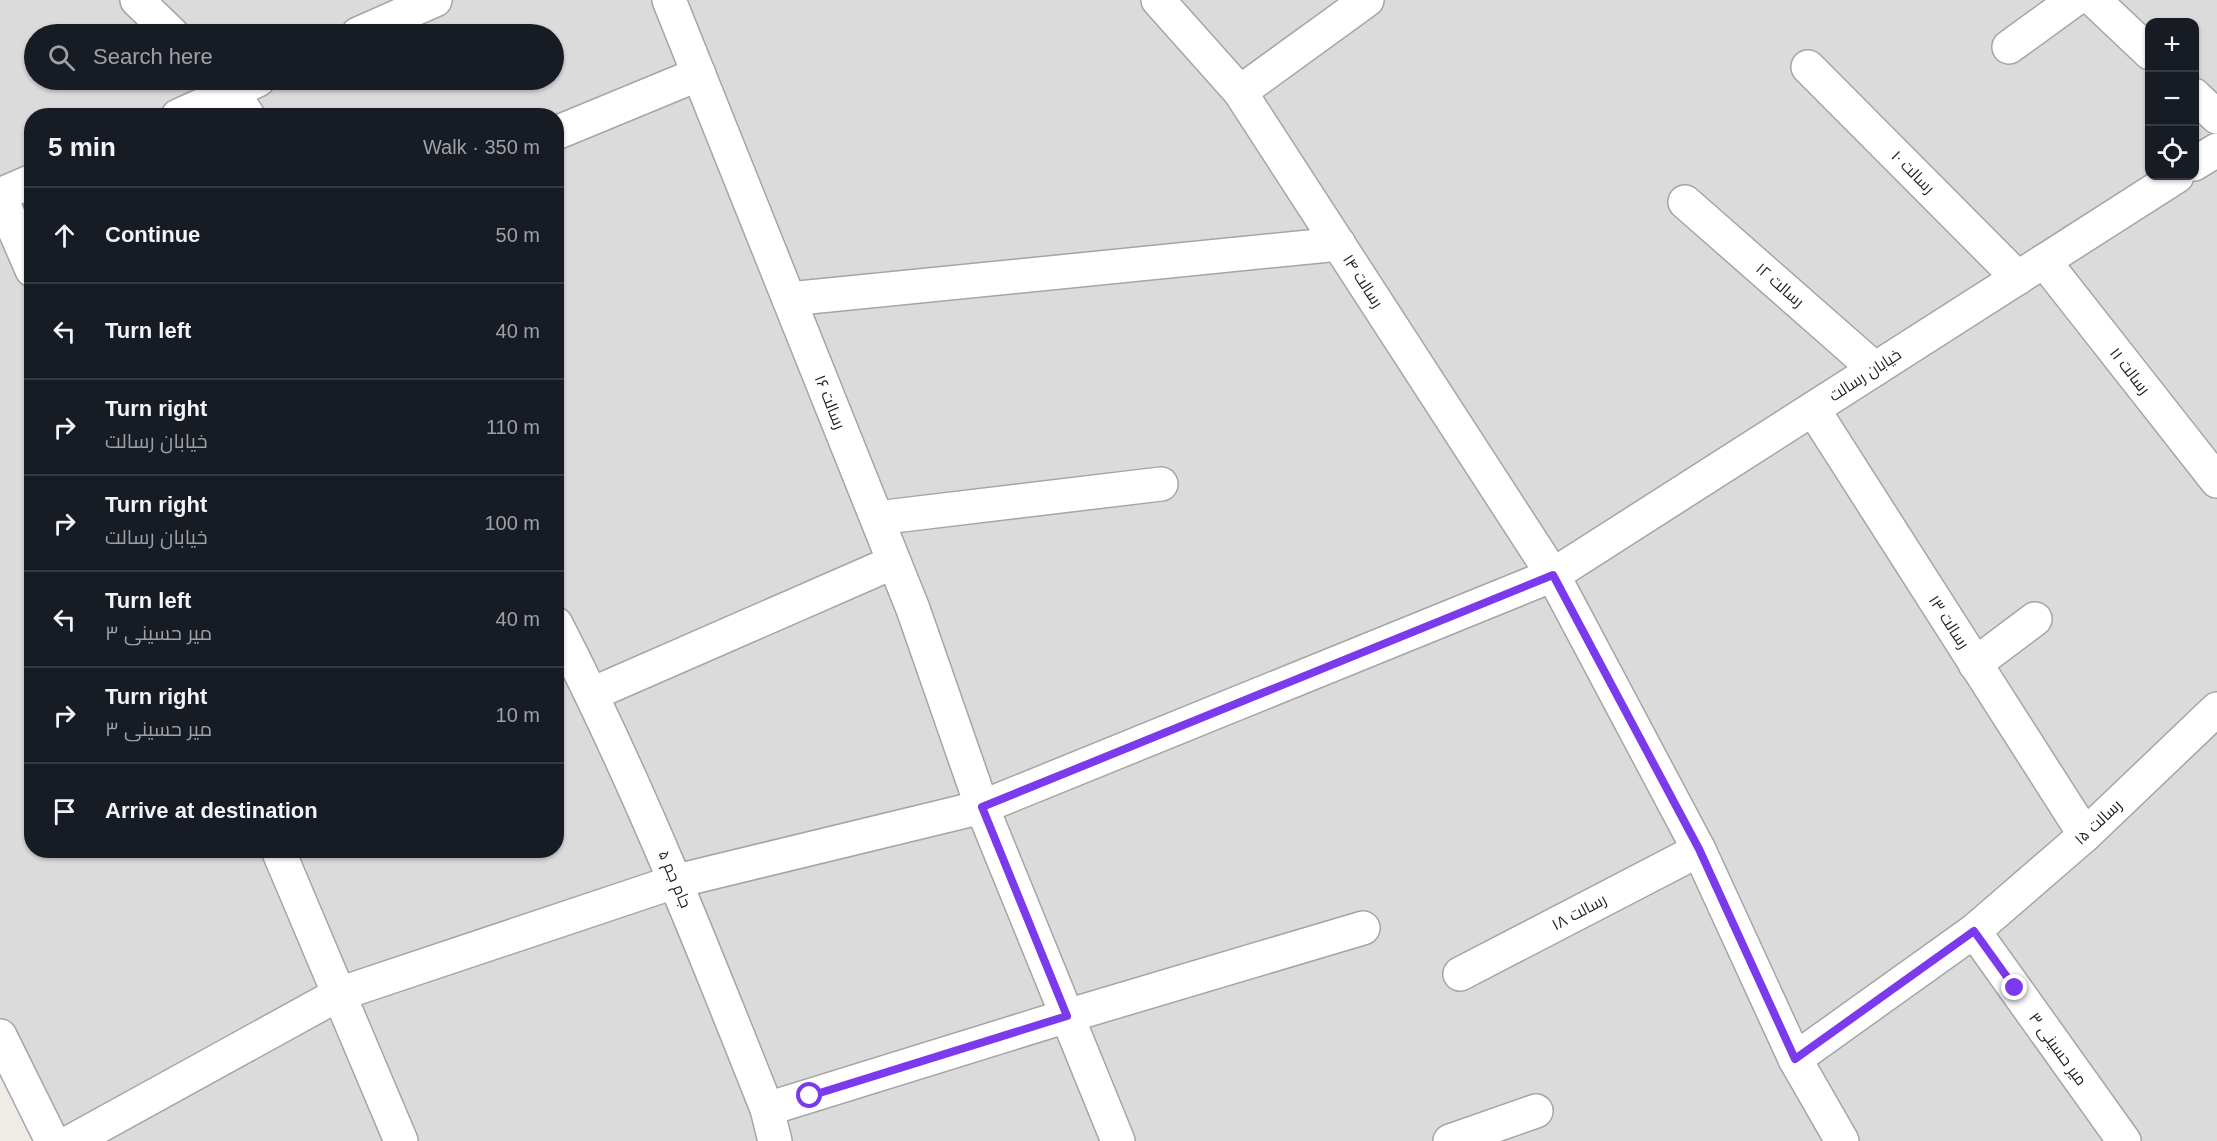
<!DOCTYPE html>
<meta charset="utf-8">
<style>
body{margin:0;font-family:Arial,Cairo,sans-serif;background:#242831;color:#f1f3f6}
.controls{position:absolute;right:18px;top:18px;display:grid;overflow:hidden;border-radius:12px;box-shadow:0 2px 4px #0004}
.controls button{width:54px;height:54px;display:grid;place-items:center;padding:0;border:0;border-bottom:2px solid #363941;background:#171b24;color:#f1f3f6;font:30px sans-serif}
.stop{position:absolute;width:18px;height:18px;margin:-14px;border:4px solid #7c3aed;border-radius:50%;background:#fff}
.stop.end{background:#7c3aed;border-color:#fff;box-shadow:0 2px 6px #0008}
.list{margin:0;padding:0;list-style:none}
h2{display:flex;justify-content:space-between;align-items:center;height:78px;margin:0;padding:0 24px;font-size:26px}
h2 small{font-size:20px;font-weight:400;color:#9ea1a6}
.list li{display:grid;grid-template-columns:39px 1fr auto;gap:18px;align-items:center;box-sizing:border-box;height:96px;padding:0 24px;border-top:2px solid #363941}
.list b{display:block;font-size:22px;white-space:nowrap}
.list p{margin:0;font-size:20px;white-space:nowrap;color:#9ea1a6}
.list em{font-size:20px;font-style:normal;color:#9ea1a6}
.icon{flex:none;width:33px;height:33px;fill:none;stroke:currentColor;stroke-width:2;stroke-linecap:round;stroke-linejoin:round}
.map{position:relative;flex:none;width:2217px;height:1141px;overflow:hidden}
.search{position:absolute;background:#171b24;box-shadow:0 2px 4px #0004;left:24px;top:24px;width:540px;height:66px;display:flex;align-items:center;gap:15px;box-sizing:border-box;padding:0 21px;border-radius:33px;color:#9ea1a6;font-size:22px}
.panel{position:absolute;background:#171b24;box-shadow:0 2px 4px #0004;left:24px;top:108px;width:540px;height:750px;border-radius:24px}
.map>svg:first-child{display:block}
.residential{fill:#dcdbdb;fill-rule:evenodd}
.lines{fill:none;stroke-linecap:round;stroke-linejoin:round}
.minor-casing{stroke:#a5a5a5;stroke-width:36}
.minor{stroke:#fff;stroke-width:33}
.route{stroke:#7c3aed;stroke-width:8}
.labels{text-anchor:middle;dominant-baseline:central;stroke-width:5;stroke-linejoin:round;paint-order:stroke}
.street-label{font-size:16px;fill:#1e1e1e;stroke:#fff}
</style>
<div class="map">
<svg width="2217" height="1141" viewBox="0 0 2217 1141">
<rect width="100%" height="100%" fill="#eeece4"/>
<path class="residential" d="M0 0H2217V1141H53L0 1020ZM2150 22H2194V176H2150ZM34 34H554V80H34ZM32 116H556V850H32Z"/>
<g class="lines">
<g class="minor-casing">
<g id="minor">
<path d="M137 0 172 34"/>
<path d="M669 0 913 609 982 807 1118 1141"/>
<path d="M1158 0 1240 92 1553 575 1699 850 1795 1059 1842 1141"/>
<path d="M2094 0 2150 53"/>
<path d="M358 34 435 0"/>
<path d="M2009 47 2074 0"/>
<path d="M1808 67 2018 278"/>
<path d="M220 80 232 91 248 116"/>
<path d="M1240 92 1367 0"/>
<path d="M2194 95 2217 117"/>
<path d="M178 116 258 80"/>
<path d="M556 133 699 74"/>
<path d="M2194 164 2217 150"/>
<path d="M0 195 32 181"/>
<path d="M0 196 32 270"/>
<path d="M1685 202 1875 369"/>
<path d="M2044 261 2217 481"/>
<path d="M789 299 1339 244"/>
<path d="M1813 409 2085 835"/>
<path d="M877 518 1161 484"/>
<path d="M556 624C637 781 702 945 767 1109L775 1141"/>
<path d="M1975 664 2035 619"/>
<path d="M592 694 894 562"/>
<path d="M278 850 401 1141"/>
<path d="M1974 931 2085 835 2217 709"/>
<path d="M1460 974 1699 850"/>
<path d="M0 1036 52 1141"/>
<path d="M1795 1059 1974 931 2124 1141"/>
<path d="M767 1109 1067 1016 1363 928"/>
<path d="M72 1141 339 994 677 881 982 807 1553 575 2177 176"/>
<path d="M1450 1141 1536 1111"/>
</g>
</g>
<use href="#minor" class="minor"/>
</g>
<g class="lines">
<path class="route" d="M810 1096 1067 1016 982 807 1553 575 1699 849 1795 1059 1974 931 2015 988"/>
</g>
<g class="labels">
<g class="street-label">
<text transform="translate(1913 172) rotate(45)">رسالت ۱۰</text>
<text transform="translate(1363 281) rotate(57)">رسالت ۱۴</text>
<text transform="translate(1780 285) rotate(41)">رسالت ۱۲</text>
<text transform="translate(2130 371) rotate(52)">رسالت ۱۱</text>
<text transform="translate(1865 375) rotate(-33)">خیابان رسالت</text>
<text transform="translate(830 402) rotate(68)">رسالت ۱۶</text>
<text transform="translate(1949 622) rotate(57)">رسالت ۱۳</text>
<text transform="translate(2098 822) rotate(-43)">رسالت ۱۵</text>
<text transform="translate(675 879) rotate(67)">جام جم ۵</text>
<text transform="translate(1579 912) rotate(-28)">رسالت ۱۸</text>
<text transform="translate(2058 1049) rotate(54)">میر حسینی ۳</text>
</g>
</g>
</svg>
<div class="controls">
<button>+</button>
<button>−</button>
<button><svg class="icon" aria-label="locate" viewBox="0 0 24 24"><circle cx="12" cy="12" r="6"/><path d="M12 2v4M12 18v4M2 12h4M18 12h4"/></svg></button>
</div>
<div class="stop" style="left:810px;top:1096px"></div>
<div class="stop end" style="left:2015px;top:988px"></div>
<div class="search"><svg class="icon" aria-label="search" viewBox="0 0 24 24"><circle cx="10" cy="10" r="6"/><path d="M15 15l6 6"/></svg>Search here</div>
<section class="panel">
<h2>5 min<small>Walk · 350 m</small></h2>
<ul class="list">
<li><svg class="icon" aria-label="ahead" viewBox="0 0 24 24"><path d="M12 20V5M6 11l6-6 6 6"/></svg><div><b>Continue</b></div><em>50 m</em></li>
<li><svg class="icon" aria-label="left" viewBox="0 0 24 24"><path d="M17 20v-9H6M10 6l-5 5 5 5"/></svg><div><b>Turn left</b></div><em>40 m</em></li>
<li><svg class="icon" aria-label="right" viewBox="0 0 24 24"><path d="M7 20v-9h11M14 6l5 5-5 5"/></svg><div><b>Turn right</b><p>خیابان رسالت</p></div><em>110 m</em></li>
<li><svg class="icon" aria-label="right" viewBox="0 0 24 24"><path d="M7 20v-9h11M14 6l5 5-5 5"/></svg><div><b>Turn right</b><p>خیابان رسالت</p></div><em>100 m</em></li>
<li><svg class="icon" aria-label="left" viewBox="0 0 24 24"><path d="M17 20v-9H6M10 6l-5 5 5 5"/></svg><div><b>Turn left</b><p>میر حسینی ۳</p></div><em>40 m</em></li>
<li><svg class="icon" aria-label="right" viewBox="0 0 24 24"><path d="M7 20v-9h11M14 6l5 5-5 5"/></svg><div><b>Turn right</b><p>میر حسینی ۳</p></div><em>10 m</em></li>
<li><svg class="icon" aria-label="arrive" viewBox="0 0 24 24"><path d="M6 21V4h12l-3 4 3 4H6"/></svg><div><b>Arrive at destination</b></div></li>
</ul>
</section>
</div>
